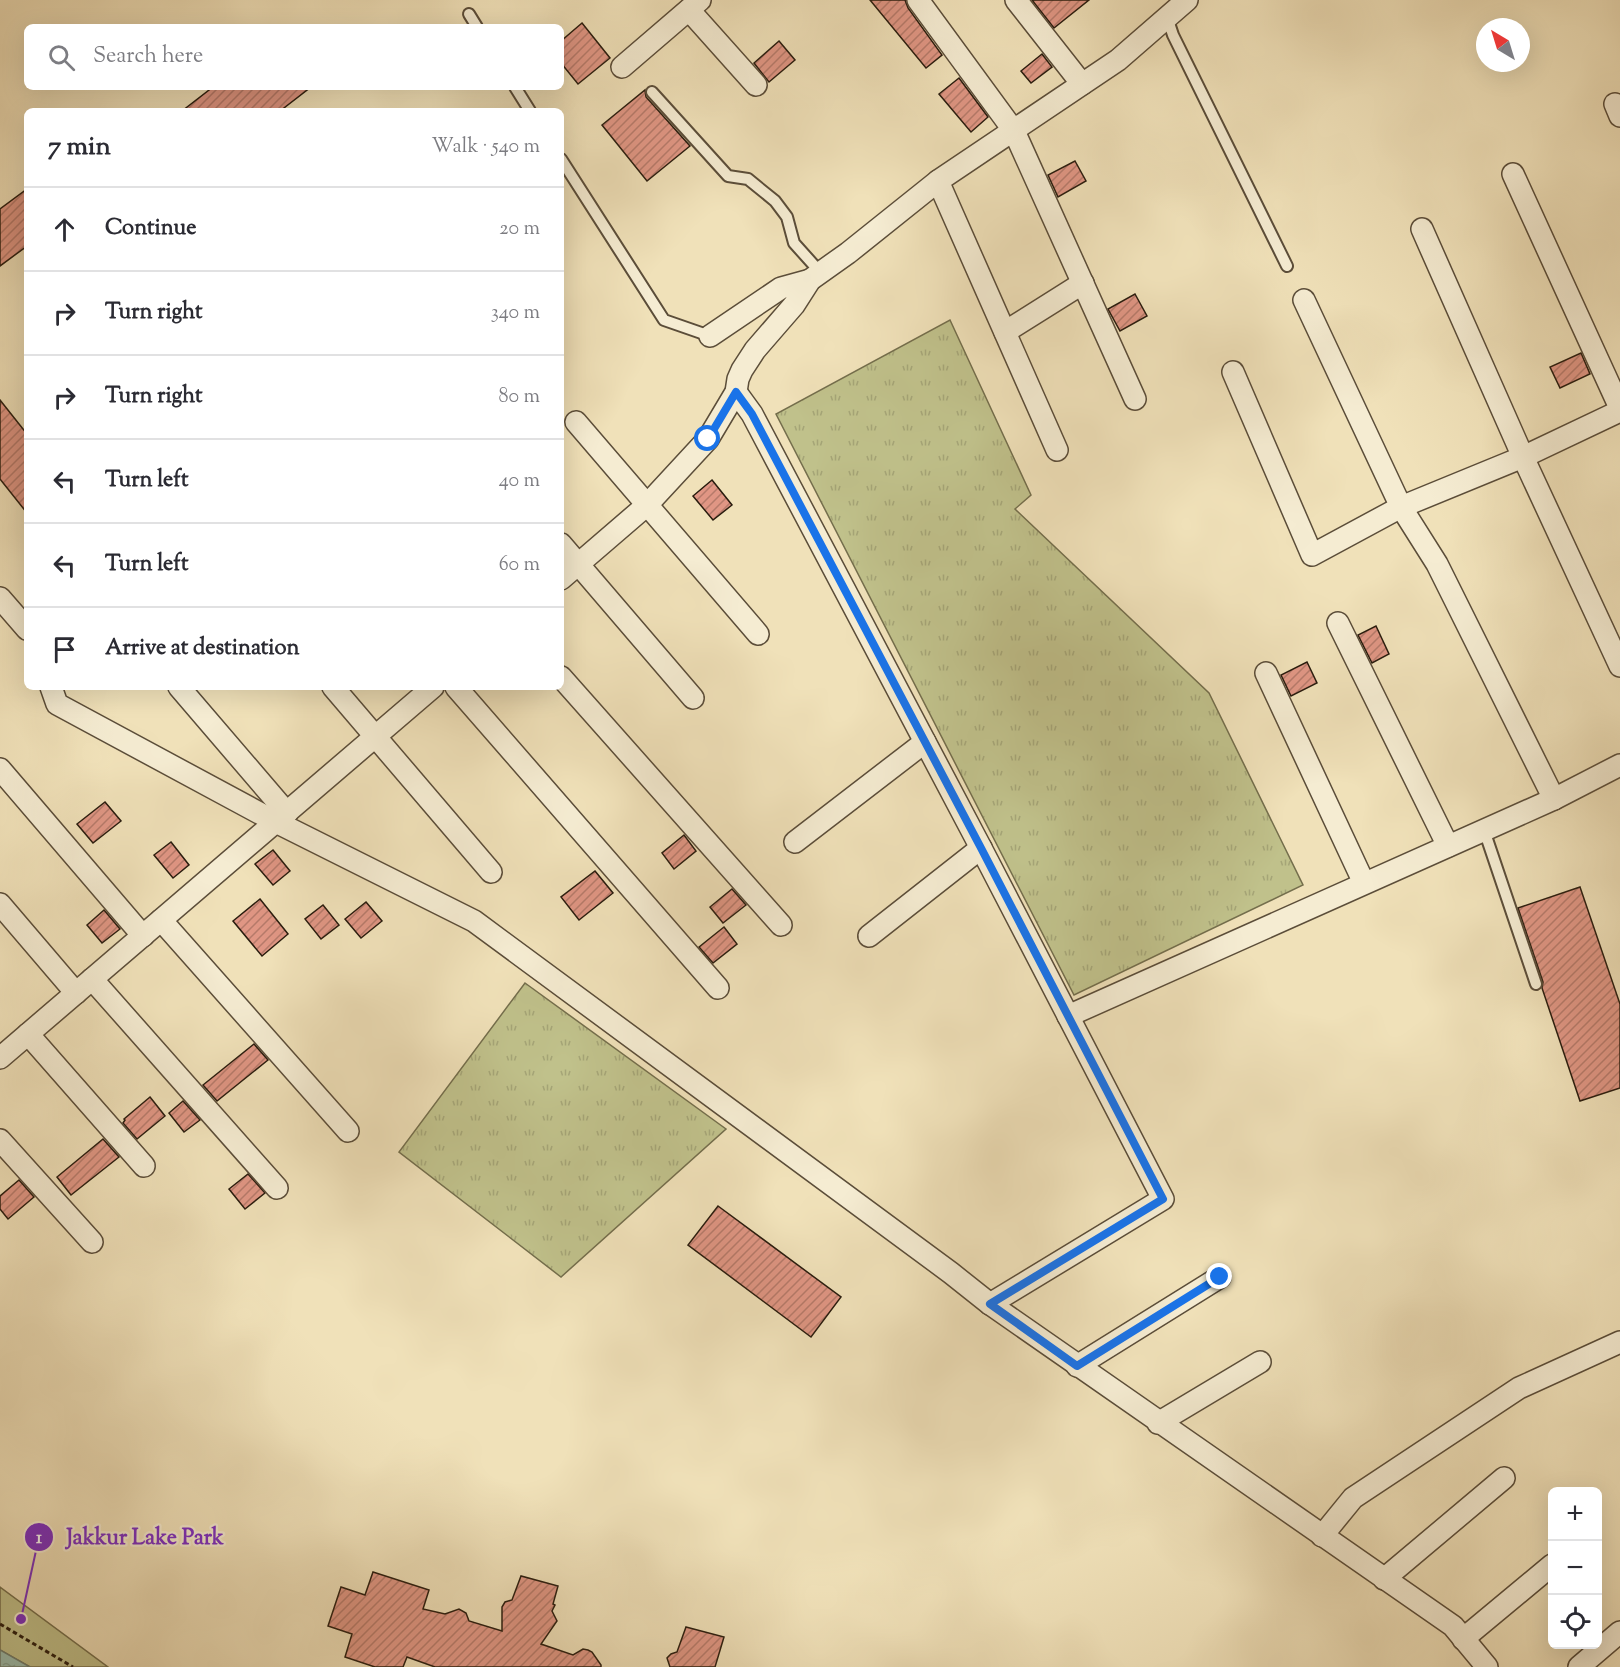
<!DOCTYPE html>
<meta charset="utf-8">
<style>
body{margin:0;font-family:"Sorts Mill Goudy",serif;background:#f2f2f3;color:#2b2b33}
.controls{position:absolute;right:18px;bottom:18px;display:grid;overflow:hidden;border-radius:9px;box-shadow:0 6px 24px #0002}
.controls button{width:54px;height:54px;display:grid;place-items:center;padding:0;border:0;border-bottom:2px solid #e1e1e2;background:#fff;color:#2b2b33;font:30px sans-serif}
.compass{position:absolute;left:1476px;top:18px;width:54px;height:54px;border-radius:50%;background:#fff;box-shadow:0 6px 24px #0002;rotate:322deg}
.stop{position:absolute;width:18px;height:18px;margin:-14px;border:4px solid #1a73e8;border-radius:50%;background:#fff}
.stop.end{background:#1a73e8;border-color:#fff;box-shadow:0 2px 6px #0008}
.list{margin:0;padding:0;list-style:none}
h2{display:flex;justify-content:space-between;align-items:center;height:78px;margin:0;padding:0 24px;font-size:26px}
h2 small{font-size:20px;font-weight:400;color:#7c7c81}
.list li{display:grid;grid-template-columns:39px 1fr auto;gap:18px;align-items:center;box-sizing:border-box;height:84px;padding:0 24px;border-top:2px solid #e1e1e2}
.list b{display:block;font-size:22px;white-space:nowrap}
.list em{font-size:20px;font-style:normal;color:#7c7c81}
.icon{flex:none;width:33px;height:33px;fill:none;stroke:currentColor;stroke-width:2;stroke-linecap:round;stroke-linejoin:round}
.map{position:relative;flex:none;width:1620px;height:1667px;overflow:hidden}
.search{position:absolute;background:#fff;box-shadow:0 6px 24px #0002;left:24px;top:24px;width:540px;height:66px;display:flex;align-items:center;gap:15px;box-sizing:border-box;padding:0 21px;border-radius:9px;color:#7c7c81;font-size:22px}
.panel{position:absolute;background:#fff;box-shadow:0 6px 24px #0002;left:24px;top:108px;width:540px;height:582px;border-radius:9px}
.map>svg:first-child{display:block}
.grass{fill:url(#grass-tufts);stroke:#746e4c;stroke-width:1.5}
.green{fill:#c0c18b;stroke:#746e4c;stroke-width:1.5}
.water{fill:url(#water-ripples);stroke:#6d7d6f;stroke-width:1.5}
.building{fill:url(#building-hatch);stroke:#291c0e;stroke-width:1.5}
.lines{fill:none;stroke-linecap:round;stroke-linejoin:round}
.service-casing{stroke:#5b4d39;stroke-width:14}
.minor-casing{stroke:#5b4d39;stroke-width:24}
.path{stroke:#291c0e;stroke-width:3;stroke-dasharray:4.5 3;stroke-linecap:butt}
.service{stroke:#f5ecd2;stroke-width:10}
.minor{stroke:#f5ecd2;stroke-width:21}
.route{stroke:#1a73e8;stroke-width:8}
.leader{fill:none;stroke:#7b2cbf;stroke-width:2}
.callout-dot{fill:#7b2cbf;stroke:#f5ecd2;stroke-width:2}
.mark-label{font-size:18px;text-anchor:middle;font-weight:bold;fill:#fff}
.callout-label{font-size:22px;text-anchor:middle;font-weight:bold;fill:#7b2cbf;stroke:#f5ecd2;stroke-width:4.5;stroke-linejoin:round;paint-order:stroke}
</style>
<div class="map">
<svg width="1620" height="1667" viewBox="0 0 1620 1667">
<defs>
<pattern id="grass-tufts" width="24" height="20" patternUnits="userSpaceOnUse" patternTransform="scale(1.5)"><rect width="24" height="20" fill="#c0c18b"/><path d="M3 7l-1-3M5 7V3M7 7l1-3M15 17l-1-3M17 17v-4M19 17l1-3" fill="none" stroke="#a5a577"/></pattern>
<pattern id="water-ripples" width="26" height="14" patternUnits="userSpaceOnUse" patternTransform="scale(1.5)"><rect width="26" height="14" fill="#9abeaf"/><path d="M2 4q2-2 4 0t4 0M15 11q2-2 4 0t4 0" fill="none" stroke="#85a395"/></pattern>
<pattern id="building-hatch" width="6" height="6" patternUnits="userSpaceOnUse" patternTransform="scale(1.5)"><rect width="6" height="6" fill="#e09684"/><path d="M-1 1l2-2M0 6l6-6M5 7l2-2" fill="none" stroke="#b67a6a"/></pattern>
</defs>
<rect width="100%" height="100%" fill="#f0e1b9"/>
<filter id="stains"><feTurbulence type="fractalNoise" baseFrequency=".00333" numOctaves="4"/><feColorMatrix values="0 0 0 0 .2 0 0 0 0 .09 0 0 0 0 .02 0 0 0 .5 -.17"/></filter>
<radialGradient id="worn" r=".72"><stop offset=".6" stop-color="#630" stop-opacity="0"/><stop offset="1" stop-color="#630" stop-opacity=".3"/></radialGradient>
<g class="grass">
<path d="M950 320 1031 495 1015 509 1209 693 1303 885 1074 995 776 414Z"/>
<path d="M525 983 726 1129 561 1277 399 1152Z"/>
</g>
<path class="green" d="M0 1587 108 1667H30L0 1650Z"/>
<path class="water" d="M0 1650 30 1667H0Z"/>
<g class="building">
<path d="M870 0H905L908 8 942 55 926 68Z"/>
<path d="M1032 0H1089L1054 28Z"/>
<path d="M582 23 610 58 578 84 561 63V41Z"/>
<path d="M779 41 795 60 769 82 754 63Z"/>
<path d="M1042 54 1052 67 1031 83 1021 71Z"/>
<path d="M959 78 988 117 971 132 939 94Z"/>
<path d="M213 87H311L280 111H182Z"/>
<path d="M645 90 646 97 690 146 647 181 602 125Z"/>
<path d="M1075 161 1086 181 1058 197 1048 175Z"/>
<path d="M27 189V246L0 266V209Z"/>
<path d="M1135 294 1147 316 1120 331 1108 309Z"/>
<path d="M1581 353 1590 374 1560 388 1550 367Z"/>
<path d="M0 400 27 434V513L0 479Z"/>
<path d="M712 480 732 505 713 520 693 496Z"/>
<path d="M1376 626 1389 654 1372 663 1358 635Z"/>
<path d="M1307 662 1317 683 1291 696 1281 675Z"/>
<path d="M105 802 121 821 93 843 77 824Z"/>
<path d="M684 835 696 851 674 869 662 853Z"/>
<path d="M171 842 189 865 173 878 154 855Z"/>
<path d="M273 850 290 871 273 885 255 864Z"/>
<path d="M595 871 613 893 579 920 561 897Z"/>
<path d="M1580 887 1620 1004V1088L1580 1101 1542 988 1543 982 1518 908Z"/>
<path d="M732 889 746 905 723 923 710 907Z"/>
<path d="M260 899 288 934 262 956 233 921Z"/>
<path d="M366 902 382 921 361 938 345 919Z"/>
<path d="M323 905 339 925 321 939 305 919Z"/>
<path d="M104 910 120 929 102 943 87 925Z"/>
<path d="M724 927 737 944 713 963 699 947Z"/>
<path d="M254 1044 268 1060 217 1101 203 1085Z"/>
<path d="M150 1097 165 1116 137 1139 123 1123 125 1120 124 1119Z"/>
<path d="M183 1101 200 1120 184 1132 169 1113Z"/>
<path d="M103 1139 119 1157 71 1195 57 1177Z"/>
<path d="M248 1174 265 1193 245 1209 229 1189Z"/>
<path d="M19 1180 34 1197 8 1219 0 1209V1196Z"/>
<path d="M718 1206 841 1297 811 1337 688 1245Z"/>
<path d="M373 1572 429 1590 423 1609 445 1614 459 1609 466 1613 469 1621 502 1631V1607L505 1602 512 1600 521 1576 558 1586 553 1604 555 1605 552 1611 557 1621 541 1644 573 1655 583 1649 588 1650 592 1652 601 1665V1667H435L407 1657 403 1667H375L345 1657 352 1634 328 1626 341 1587 365 1595Z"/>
<path d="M686 1627 724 1637 715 1667H670L667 1658 671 1654 677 1652Z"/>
</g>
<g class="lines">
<g class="service-casing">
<g id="service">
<path d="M469 14 477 27"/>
<path d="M1167 17 1173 35 1287 266"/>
<path d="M515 87 530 111"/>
<path d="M652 92 728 176 748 179 775 201 787 217 794 243 820 272"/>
<path d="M561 159 664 320 710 336"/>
<path d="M1484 830 1536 984"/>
</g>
</g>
<g class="minor-casing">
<g id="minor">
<path d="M918 0 1014 131 1135 399"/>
<path d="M1016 0 1082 84"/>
<path d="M689 10 756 85"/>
<path d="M622 67 700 0"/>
<path d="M1615 104 1620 116"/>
<path d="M1513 174 1620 408"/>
<path d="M938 181 1057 450"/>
<path d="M1422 229 1523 457 1620 666"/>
<path d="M1304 300 1401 507 1437 564 1554 799"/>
<path d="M1005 332 1083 283"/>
<path d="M710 336 781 288 810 280"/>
<path d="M1233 372 1312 555 1401 507 1523 457 1620 411"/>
<path d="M736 392 752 414 981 848 1163 1199 990 1304"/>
<path d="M576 422 758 634"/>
<path d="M561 544 693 698"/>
<path d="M561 579 647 505 708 439 736 392 738 379 742 370 755 350 794 305 810 280 848 253 938 181 1118 60 1187 0"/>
<path d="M0 598 27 629"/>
<path d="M1338 623 1448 846"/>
<path d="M1266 673 1364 883"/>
<path d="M561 677 781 925"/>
<path d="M51 687 57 704 276 822 474 921 951 1273 990 1304 1453 1626 1487 1667"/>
<path d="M179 687 287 813"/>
<path d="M333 687 491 872"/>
<path d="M456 687 718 988"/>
<path d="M0 769 143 936"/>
<path d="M795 842 925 742"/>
<path d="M0 904 76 993"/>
<path d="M161 920 348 1131"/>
<path d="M869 936 981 848"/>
<path d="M92 979 277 1188"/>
<path d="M1068 1016 1554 799 1620 765"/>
<path d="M28 1034 144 1166"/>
<path d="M0 1058 433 687"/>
<path d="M0 1140 92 1242"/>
<path d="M1077 1366 1220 1277"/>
<path d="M1158 1423 1260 1362"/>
<path d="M1322 1536 1353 1498 1519 1388 1620 1342"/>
<path d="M1384 1579 1504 1478"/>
<path d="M1463 1639 1552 1565"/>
<path d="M1579 1667 1620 1632"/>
</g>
</g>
<path class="path" d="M0 1624 73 1667"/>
<use href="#service" class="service"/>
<use href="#minor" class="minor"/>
</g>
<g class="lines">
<path class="route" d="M708 439 736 392 752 414 981 848 1163 1199 990 1304 1077 1366 1220 1277"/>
</g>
<path class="leader" d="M21 1619L39 1537"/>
<g class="callout-dot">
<circle cx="21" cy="1619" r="6"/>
<circle cx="39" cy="1537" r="15"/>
</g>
<g class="mark-label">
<text x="39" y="1543">1</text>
</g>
<g class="callout-label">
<text x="145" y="1544">Jakkur Lake Park</text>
</g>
<rect width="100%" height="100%" filter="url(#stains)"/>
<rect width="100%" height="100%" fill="url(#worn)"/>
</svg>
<div class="controls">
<button>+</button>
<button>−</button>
<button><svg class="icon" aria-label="locate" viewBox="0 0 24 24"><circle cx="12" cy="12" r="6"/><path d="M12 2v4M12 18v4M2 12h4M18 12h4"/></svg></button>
</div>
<svg class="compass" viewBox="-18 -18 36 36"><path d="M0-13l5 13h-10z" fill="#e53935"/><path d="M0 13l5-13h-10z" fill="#7c7c81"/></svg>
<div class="stop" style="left:708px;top:439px"></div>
<div class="stop end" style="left:1220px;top:1277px"></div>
<div class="search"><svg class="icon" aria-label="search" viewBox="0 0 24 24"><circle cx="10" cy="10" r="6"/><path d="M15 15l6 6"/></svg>Search here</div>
<section class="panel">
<h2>7 min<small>Walk · 540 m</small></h2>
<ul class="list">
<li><svg class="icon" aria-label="ahead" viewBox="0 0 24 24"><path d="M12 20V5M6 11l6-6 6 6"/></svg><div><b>Continue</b></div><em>20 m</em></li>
<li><svg class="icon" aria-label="right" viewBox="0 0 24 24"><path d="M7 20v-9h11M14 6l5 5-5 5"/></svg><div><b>Turn right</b></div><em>340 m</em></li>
<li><svg class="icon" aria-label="right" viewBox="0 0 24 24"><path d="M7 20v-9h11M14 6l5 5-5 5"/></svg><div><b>Turn right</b></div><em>80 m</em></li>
<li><svg class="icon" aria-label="left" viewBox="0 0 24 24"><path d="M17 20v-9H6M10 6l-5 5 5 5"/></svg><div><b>Turn left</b></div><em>40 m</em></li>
<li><svg class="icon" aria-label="left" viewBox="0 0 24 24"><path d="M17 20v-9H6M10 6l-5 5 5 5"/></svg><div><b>Turn left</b></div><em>60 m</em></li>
<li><svg class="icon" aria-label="arrive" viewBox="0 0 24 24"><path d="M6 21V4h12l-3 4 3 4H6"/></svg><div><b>Arrive at destination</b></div></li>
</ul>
</section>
</div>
